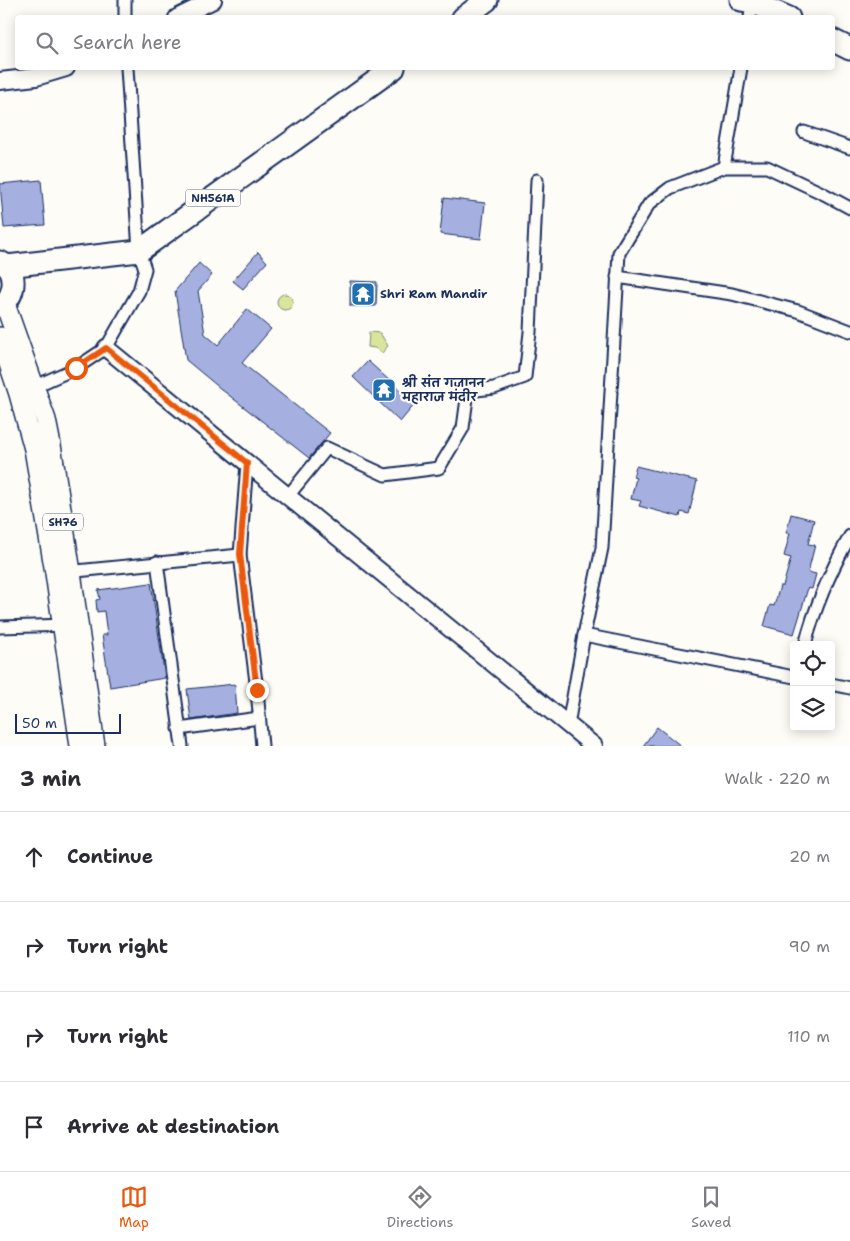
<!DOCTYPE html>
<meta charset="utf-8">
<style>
body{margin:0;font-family:"Shantell Sans","Playpen Sans Deva",sans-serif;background:#f2f2f3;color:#2b2b33}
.controls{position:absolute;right:15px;bottom:15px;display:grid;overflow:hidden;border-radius:5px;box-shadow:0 2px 12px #0003}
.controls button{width:45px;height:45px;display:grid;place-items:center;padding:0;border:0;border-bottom:1px solid #e1e1e2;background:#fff;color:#2b2b33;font:25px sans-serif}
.scale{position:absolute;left:15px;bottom:12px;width:106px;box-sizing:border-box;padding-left:5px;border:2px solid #1b2f5e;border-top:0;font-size:14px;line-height:18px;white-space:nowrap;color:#1b2f5e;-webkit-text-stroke:4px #fdfcf7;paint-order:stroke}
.stop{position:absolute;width:15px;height:15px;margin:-11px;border:4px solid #ea580c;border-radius:50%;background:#fff}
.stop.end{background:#ea580c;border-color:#fff;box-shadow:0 1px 5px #0008}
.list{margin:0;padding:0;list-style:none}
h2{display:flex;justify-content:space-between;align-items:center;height:65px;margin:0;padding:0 20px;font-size:21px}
h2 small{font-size:16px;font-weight:400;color:#7c7c81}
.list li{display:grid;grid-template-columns:32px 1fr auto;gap:15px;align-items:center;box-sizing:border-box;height:90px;padding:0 20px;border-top:1px solid #e1e1e2}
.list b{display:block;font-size:19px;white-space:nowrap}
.list em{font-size:16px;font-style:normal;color:#7c7c81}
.icon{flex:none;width:28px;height:28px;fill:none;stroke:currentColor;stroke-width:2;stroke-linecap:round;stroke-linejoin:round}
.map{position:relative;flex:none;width:850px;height:746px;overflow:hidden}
.search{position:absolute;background:#fff;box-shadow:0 2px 12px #0003;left:15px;right:15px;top:15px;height:55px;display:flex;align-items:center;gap:12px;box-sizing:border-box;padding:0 18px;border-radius:5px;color:#7c7c81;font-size:19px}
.sheet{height:425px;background:#fff}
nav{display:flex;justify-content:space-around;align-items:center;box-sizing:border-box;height:70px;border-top:1px solid #e1e1e2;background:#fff;font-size:14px;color:#7c7c81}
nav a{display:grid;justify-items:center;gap:2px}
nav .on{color:#ea580c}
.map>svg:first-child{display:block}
.green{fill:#d9e598;stroke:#7a8a7b}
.building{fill:#a5b0e0;stroke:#1b2f5e}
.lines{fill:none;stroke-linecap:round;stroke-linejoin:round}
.street-casing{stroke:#1b2f5e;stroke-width:15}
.secondary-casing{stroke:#1b2f5e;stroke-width:20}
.primary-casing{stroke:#1b2f5e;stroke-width:22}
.highway-casing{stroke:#1b2f5e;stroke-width:25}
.street{stroke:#fdfcf7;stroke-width:11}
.secondary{stroke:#fdfcf7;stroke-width:16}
.primary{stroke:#fdfcf7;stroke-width:19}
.highway{stroke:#fdfcf7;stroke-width:21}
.route{stroke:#ea580c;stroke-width:6}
.labels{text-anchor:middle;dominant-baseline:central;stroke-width:4.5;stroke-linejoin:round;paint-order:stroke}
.shield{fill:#fdfcf7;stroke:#5f6c8c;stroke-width:1}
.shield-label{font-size:11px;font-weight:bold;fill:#1b2f5e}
.poi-label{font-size:12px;font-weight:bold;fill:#1b2f5e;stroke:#fdfcf7;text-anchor:start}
</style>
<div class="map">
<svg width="850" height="746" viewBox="0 0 850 746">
<rect width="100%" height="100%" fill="#fdfcf7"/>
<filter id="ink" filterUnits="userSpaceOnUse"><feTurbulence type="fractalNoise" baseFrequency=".02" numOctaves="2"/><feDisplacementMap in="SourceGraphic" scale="10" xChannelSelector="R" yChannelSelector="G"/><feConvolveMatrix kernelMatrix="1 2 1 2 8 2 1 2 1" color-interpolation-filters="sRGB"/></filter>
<g filter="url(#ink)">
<g class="green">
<circle cx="285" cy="302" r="8"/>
<path d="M369 332 380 333 388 346 382 353 375 348 368 347Z"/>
</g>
<g class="building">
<path d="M41 180 45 225 4 228 0 184Z"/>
<path d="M444 198 485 203 481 239 440 234Z"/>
<path d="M258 252 267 262 243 289 233 281Z"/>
<path d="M199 263 212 275 198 291 205 334 218 345 247 309 271 329 242 363 330 433 309 458 221 389 186 360 175 291Z"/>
<path d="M350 281 377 282 376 306H350Z"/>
<path d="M368 361 415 404 400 422 353 377Z"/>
<path d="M636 466 697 481 689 514 681 512 680 517 639 506 641 501 631 499 636 478 633 477Z"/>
<path d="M791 514 814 520 808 544 815 545 808 572 816 574 812 589 808 588 794 634 764 626 770 605 774 606 780 586H783L791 558 784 556 790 533H786Z"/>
<path d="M151 583 165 678 110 687 102 635H107L104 611 97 612 96 600 100 599 98 590Z"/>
<path d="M235 684 237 713 191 720 187 689Z"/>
<path d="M657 727 681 746H643Z"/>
</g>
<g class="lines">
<g class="street-casing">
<g id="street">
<path d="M125 0V18"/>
<path d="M750 18 752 2"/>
<path d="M804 132 850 148"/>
<path d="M724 167H767L824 194 850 208"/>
<path d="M617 277 732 294 798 311 850 331"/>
<path d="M29 389 76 368 106 348 139 291 145 269 139 251 127 68"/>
<path d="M247 463 240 555 257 690 262 746"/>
<path d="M288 496 327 448 385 475 439 468 463 428 468 391 494 388 525 377 530 332 537 180"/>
<path d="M157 562 182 746"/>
<path d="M66 572 240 555"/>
<path d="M0 627 68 625"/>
<path d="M584 635 794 677"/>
<path d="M805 645C815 606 831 570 850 536"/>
<path d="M831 684 850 688"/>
<path d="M568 725 584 635 602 548 619 253 649 204 670 188 724 167 741 68"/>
<path d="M179 729 259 718"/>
</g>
</g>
<g class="secondary-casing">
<g id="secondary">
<path d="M177 18 213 0"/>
<path d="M0 81 36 77 66 68"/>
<path d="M106 348 594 746"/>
</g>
</g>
<g class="primary-casing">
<g id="primary">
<path d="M5 304 46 420 51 445 71 572 95 746"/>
<path d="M0 337 19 394 34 449 55 573 80 746"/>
</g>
</g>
<g class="highway-casing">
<g id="highway">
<path d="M741 0 752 2 789 18"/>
<path d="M463 18 487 0"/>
<path d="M832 40 850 49"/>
<path d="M0 262C1 262 7 266 7 266 18 278 13 300 0 306"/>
<path d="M7 266 139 251 394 68"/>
</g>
</g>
<use href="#street" class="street"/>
<use href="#secondary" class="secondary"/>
<use href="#primary" class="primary"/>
<use href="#highway" class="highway"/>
</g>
</g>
<g class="lines" filter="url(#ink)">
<path class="route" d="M76 368 106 348 247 463 240 554 257 690"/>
</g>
<defs>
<g id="temple-square" transform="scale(1.25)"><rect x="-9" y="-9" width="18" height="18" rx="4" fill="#1f6fb2" stroke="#fdfcf7"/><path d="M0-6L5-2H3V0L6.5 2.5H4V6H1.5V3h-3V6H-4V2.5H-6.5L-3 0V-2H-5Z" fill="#fff"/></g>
</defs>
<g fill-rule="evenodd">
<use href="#temple-square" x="363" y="294"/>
<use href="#temple-square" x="384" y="390"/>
</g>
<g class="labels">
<g class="shield">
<rect x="185.5" y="189.5" width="55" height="17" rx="4"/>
<rect x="43" y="513.5" width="40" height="17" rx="4"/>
</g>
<g class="shield-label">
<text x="213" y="198">NH561A</text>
<text x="63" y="522">SH76</text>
</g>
<g class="poi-label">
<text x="380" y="294">Shri Ram Mandir</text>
<text x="402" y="383">श्री संंत गजानन<tspan x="402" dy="14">महाराज मंदीर</tspan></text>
</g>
</g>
</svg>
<div class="controls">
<button><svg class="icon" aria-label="locate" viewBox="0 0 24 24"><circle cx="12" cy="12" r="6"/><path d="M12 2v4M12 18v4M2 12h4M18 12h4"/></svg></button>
<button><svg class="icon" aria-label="layers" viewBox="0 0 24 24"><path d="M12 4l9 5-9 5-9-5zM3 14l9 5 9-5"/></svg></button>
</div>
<div class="scale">50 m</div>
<div class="stop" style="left:76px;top:368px"></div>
<div class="stop end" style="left:257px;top:690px"></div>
<div class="search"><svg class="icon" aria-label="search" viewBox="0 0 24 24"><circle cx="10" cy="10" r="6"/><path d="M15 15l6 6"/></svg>Search here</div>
</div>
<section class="sheet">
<h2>3 min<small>Walk · 220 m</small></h2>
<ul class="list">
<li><svg class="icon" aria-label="ahead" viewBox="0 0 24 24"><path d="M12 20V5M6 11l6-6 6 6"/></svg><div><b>Continue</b></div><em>20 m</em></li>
<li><svg class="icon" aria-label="right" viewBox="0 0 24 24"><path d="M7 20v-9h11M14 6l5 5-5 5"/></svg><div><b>Turn right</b></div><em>90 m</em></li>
<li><svg class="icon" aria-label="right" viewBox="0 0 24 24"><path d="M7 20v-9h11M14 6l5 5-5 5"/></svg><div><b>Turn right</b></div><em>110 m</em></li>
<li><svg class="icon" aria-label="arrive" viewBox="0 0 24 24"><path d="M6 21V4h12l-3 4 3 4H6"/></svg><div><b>Arrive at destination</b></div></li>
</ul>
</section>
<nav>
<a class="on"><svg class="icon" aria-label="map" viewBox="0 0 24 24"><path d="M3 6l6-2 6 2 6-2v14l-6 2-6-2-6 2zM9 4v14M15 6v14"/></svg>Map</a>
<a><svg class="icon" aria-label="directions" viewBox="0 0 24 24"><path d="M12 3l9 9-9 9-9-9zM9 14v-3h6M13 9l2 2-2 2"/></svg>Directions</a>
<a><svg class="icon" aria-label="saved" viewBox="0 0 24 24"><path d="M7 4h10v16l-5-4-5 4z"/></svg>Saved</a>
</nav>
